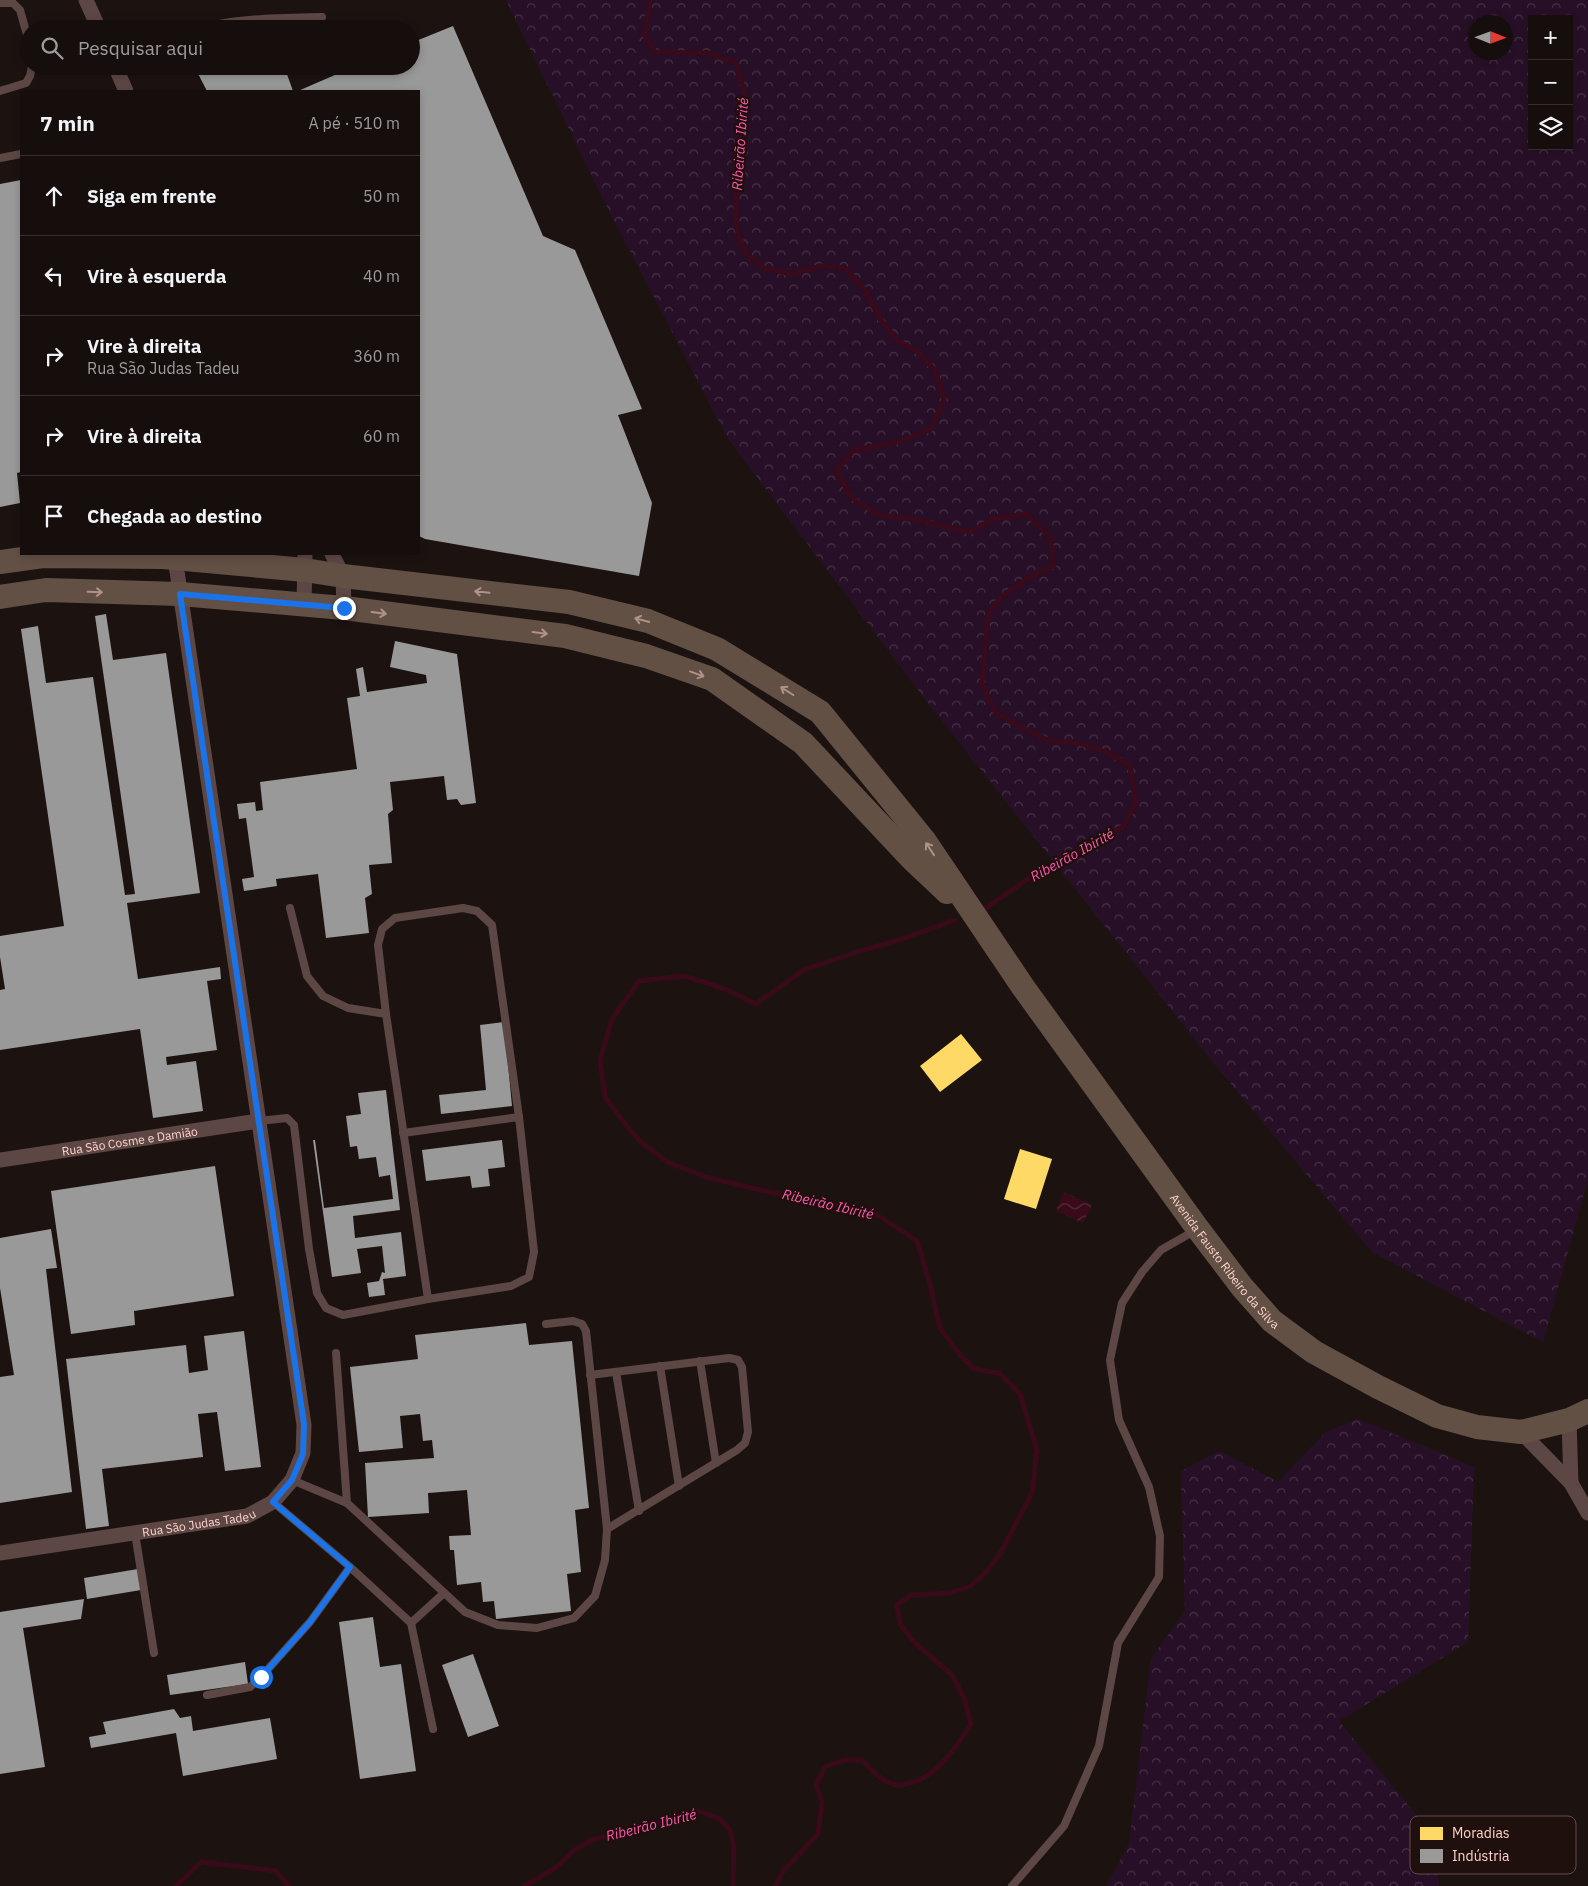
<!DOCTYPE html>
<html lang="pt">
<meta charset="utf-8">
<style>
body{margin:0;font-family:"IBM Plex Sans",sans-serif;background:#221c1b;color:#f1f3f6}
.controls{position:absolute;right:15px;top:15px;display:grid;overflow:hidden;border-radius:0px;box-shadow:0 2px 8px #0003}
.controls button{width:45px;height:45px;display:grid;place-items:center;padding:0;border:0;border-bottom:1px solid #342e2e;background:#150e0d;color:#f1f3f6;font:25px sans-serif}
.compass{position:absolute;left:1468px;top:15px;width:45px;height:45px;border-radius:50%;background:#150e0d;box-shadow:0 2px 8px #0003;rotate:91deg}
.stop{position:absolute;width:15px;height:15px;margin:-11px;border:4px solid #1a73e8;border-radius:50%;background:#fff}
.stop.end{background:#1a73e8;border-color:#fff;box-shadow:0 1px 5px #0008}
.list{margin:0;padding:0;list-style:none}
h2{display:flex;justify-content:space-between;align-items:center;height:65px;margin:0;padding:0 20px;font-size:21px}
h2 small{font-size:16px;font-weight:400;color:#9d9c9d}
.list li{display:grid;grid-template-columns:32px 1fr auto;gap:15px;align-items:center;box-sizing:border-box;height:80px;padding:0 20px;border-top:1px solid #342e2e}
.list b{display:block;font-size:19px;white-space:nowrap}
.list p{margin:0;font-size:16px;white-space:nowrap;color:#9d9c9d}
.list em{font-size:16px;font-style:normal;color:#9d9c9d}
.icon{flex:none;width:28px;height:28px;fill:none;stroke:currentColor;stroke-width:2;stroke-linecap:round;stroke-linejoin:round}
.map{position:relative;flex:none;width:1588px;height:1886px;overflow:hidden}
.search{position:absolute;background:#150e0d;box-shadow:0 2px 8px #0003;left:20px;top:20px;width:400px;height:55px;display:flex;align-items:center;gap:12px;box-sizing:border-box;padding:0 18px;border-radius:28px;color:#9d9c9d;font-size:19px}
.panel{position:absolute;background:#150e0d;box-shadow:0 2px 8px #0003;left:20px;top:90px;width:400px;height:465px;border-radius:0px}
.map>svg:first-child{display:block}
.forest{fill:url(#forest-crowns);fill-rule:evenodd}
.water{fill:url(#water-waves)}
.homes{fill:#ffd966}
.industry{fill:#999}
.lines{fill:none;stroke-linecap:round;stroke-linejoin:round}
.stream{stroke:#390a19;stroke-width:5}
.service{stroke:#5d4745;stroke-width:8}
.minor{stroke:#5d4745;stroke-width:15}
.primary{stroke:#625045;stroke-width:24}
.oneway{stroke:#b09288}
.route{stroke:#1a73e8;stroke-width:6}
.labels{text-anchor:middle;dominant-baseline:central;stroke-width:5;stroke-linejoin:round;paint-order:stroke}
.street-label{font-size:12px;fill:#ffd3cb;stroke:#20100d}
.water-label{font-size:14px;font-style:italic;fill:#ff59ae;stroke:#20100d}
.key{fill:#20100d;stroke:#634a46;stroke-width:1}
.key-label{font-size:14px;fill:#ffd3cb}
</style>
<div class="map">
<svg width="1588" height="1886" viewBox="0 0 1588 1886">
<defs>
<pattern id="forest-crowns" width="20" height="18" patternUnits="userSpaceOnUse" patternTransform="scale(1.25)"><rect width="20" height="18" fill="#271027"/><path d="M2 6a3 3 0 1 1 6 0M12 15a3 3 0 1 1 6 0" fill="none" stroke="#473245"/></pattern>
<pattern id="water-waves" width="16" height="10" patternUnits="userSpaceOnUse" patternTransform="scale(1.25)"><rect width="16" height="10" fill="#390a19"/><path d="M0 5q4-4 8 0t8 0" fill="none" stroke="#572d39"/></pattern>
</defs>
<rect width="100%" height="100%" fill="#1c1311"/>
<g class="forest">
<path d="M506 0H1588V1179L1543 1342 1372 1252 1216 1066 931 707 728 439 610 213ZM1532 19H1569V146H1532ZM1476 22H1506V52H1476Z"/>
<path d="M1358 1419 1474 1467 1468 1642 1339 1721 1435 1838 1439 1886H1106L1129 1844 1151 1659 1185 1611 1181 1471 1219 1451 1278 1482 1326 1432Z"/>
</g>
<path class="water" d="M1064 1192 1092 1205 1083 1223 1056 1211Z"/>
<g class="homes">
<path d="M961 1034 982 1060 940 1092 920 1066Z"/>
<path d="M1020 1149 1052 1159 1036 1209 1004 1199Z"/>
</g>
<g class="industry">
<path d="M453 26 543 236 575 250 642 409 618 415 652 503 639 576 425 539 419 536V91H298L344 71V66H411V43Z"/>
<path d="M194 66H284L293 91H207Z"/>
<path d="M21 180V472L17 473 20 503 0 507V184Z"/>
<path d="M106 614 113 660 166 653 200 893 127 903 138 979 220 967 221 979 207 981 217 1050 166 1057 167 1065 196 1061 203 1111 153 1118 140 1029 0 1050V990L5 989 0 957V936L64 926 21 629 38 626 46 683 93 677 125 895 135 894 95 616Z"/>
<path d="M395 641 457 654 476 803 461 805 457 799 447 800 444 776 390 782 393 810 388 814 392 863 369 865 372 894 365 898 369 933 326 938 318 874 276 879 277 886 244 891 242 879 254 877 246 818 239 819 237 804 255 802 256 811 263 810 260 782 357 769 347 698 360 696 356 669 363 667 367 692 427 683 426 675 390 667Z"/>
<path d="M504 1022 512 1106 441 1114 439 1095 486 1090 480 1025Z"/>
<path d="M386 1090 400 1210 353 1216 355 1238 401 1232 406 1276 383 1279 385 1295 369 1297 367 1283 379 1281 382 1272 385 1273 382 1246 357 1249 361 1273 332 1277 313 1140H315L324 1208 393 1199 390 1175 379 1177 376 1157 359 1159 357 1146 350 1147 346 1116 361 1114 358 1093Z"/>
<path d="M502 1140 505 1167 488 1169 490 1186 472 1188 470 1176 426 1181 422 1150Z"/>
<path d="M215 1166 234 1296 134 1311 135 1325 71 1334 51 1191Z"/>
<path d="M51 1229 57 1268 46 1269 72 1492 0 1503V1377L14 1375 0 1288V1238Z"/>
<path d="M526 1323 529 1345 572 1341 589 1508 575 1510 581 1572 567 1574 571 1611 496 1619 494 1601 483 1602 481 1582 457 1585 454 1550H450L449 1536 471 1535 467 1490 428 1493 429 1513 368 1517 365 1463 434 1458 432 1440 423 1441 420 1414 400 1416 403 1448 359 1452 350 1367 418 1359 415 1335Z"/>
<path d="M244 1331 261 1467 225 1471 217 1412 198 1414 203 1457 102 1469 109 1526 86 1529 66 1359 186 1345 189 1373 208 1370 204 1336Z"/>
<path d="M138 1569 141 1590 87 1599 84 1578Z"/>
<path d="M84 1599 81 1619 23 1628 45 1767 0 1774V1612Z"/>
<path d="M373 1617 380 1667 401 1664 416 1771 360 1779 339 1622Z"/>
<path d="M473 1654 499 1726 468 1737 442 1665Z"/>
<path d="M245 1662 248 1684 170 1695 167 1675Z"/>
<path d="M174 1709 180 1718 191 1716 193 1731 270 1718 277 1759 183 1776 176 1733 91 1748 89 1737 106 1734 103 1722Z"/>
</g>
<g class="lines">
<g class="stream">
<path d="M650 0 645 36 655 52 708 53 736 63 746 98 736 162V227L745 252 763 268 791 274 822 266 845 268 864 289 880 319 899 342 915 350 935 370 944 400 930 430 894 443 854 450 836 471 852 498 879 515 916 520 970 532 994 519 1027 514 1050 537 1054 566 1030 577 1001 597 988 614 982 683 995 712 1021 727 1050 741 1079 743 1108 753 1130 766 1136 802 1124 826 1032 876 986 908"/>
<path d="M176 1886 201 1862 276 1871 289 1886"/>
<path d="M524 1886 557 1867 573 1851 592 1840 643 1825 669 1821 698 1811 719 1818 730 1830 734 1848 733 1886"/>
<path d="M775 1886 784 1870 818 1834 822 1802 816 1785 825 1767 844 1760H862C872 1770 881 1782 896 1785 899 1786 903 1785 907 1784 936 1778 956 1748 971 1724L964 1698 952 1675 913 1641 900 1624 897 1605 911 1595 950 1593 971 1586 987 1571 1000 1554 1032 1493 1037 1450 1020 1394 999 1373 974 1369 960 1355 940 1328 930 1284 917 1241 874 1213 756 1189 706 1177 668 1162 642 1143 629 1129 605 1097 600 1060 612 1019 639 981 684 976 725 989 756 1004 804 970 857 952 902 939 955 920"/>
</g>
<g class="service">
<path d="M0 3H13L20 10 29 42"/>
<path d="M194 29C236 18 279 18 322 17"/>
<path d="M0 91 26 83 30 76 32 66"/>
<path d="M0 158 21 154"/>
<path d="M386 1014 378 945 382 929 395 918 463 908 477 911 492 925 519 1117 534 1252 529 1277 511 1286 428 1299"/>
<path d="M259 1121 287 1118 294 1125 309 1249 317 1293 326 1308 343 1315 428 1299 386 1014 348 1008 323 996 307 976 290 908"/>
<path d="M403 1133 519 1117"/>
<path d="M336 1353 347 1503"/>
<path d="M700 1361 716 1463"/>
<path d="M660 1366 679 1486"/>
<path d="M616 1372 639 1511"/>
<path d="M590 1375 729 1358 738 1360 742 1367 748 1432 745 1443 737 1450 607 1529"/>
<path d="M292 1480 347 1503 465 1612 498 1625 537 1628 574 1618 595 1596 605 1560 607 1529 586 1331 582 1324 573 1321 546 1324"/>
<path d="M273 1502 350 1567 411 1623 444 1593"/>
<path d="M135 1533 154 1653"/>
<path d="M411 1623 433 1729"/>
<path d="M207 1695 250 1687 261 1677 310 1622 350 1567"/>
<path d="M1012 1886 1064 1826 1099 1746 1118 1643 1159 1577 1160 1536 1149 1487 1119 1420 1110 1360 1122 1303 1142 1272 1161 1250 1196 1230"/>
</g>
<g class="minor">
<path d="M86 0 99 29"/>
<path d="M115 66 126 91"/>
<path d="M332 554 343 576 344 608"/>
<path d="M304 605 305 554"/>
<path id="s1" d="M0 1160 259 1121"/>
<path d="M1569 1420 1571 1483"/>
<path d="M1521 1432 1571 1483 1588 1513"/>
<path id="s2" d="M0 1553 247 1516 273 1502 292 1480 303 1453 304 1425 175 558"/>
</g>
<g class="primary">
<path id="s3" d="M0 562 43 556 163 557 305 570 343 576 569 602 648 621 717 649 820 712 924 840 1023 987 1198 1229 1242 1287 1272 1321 1314 1352 1378 1387 1437 1416 1477 1427 1521 1432 1569 1420 1588 1411"/>
<path d="M0 597 46 590 180 594 344 608 565 636 646 656 712 679 803 743 912 859 947 892"/>
</g>
</g>
<defs><path id="oneway-shaft" d="M-6 0H5M1.5-3L5.5 0L1.5 3" fill="none" stroke-width="1.6" stroke-linecap="round" stroke-linejoin="round" transform="scale(1.25)"/></defs>
<g class="oneway">
<use href="#oneway-shaft" transform="translate(95 592) rotate(2)"/>
<use href="#oneway-shaft" transform="translate(482 592) rotate(-174)"/>
<use href="#oneway-shaft" transform="translate(379 613) rotate(7)"/>
<use href="#oneway-shaft" transform="translate(642 620) rotate(-165)"/>
<use href="#oneway-shaft" transform="translate(540 633) rotate(7)"/>
<use href="#oneway-shaft" transform="translate(697 674) rotate(20)"/>
<use href="#oneway-shaft" transform="translate(787 691) rotate(-148)"/>
<use href="#oneway-shaft" transform="translate(930 849) rotate(-123)"/>
</g>
<g class="lines">
<path class="route" d="M261 1677 310 1622 350 1567 273 1502 292 1480 303 1454 304 1424 180 594 344 608"/>
</g>
<g class="labels">
<g class="street-label">
<text stroke="none"><textPath href="#s1" startOffset="131">Rua São Cosme e Damião</textPath></text>
<text stroke="none"><textPath href="#s3" startOffset="1531">Avenida Fausto Ribeiro da Silva</textPath></text>
<text stroke="none"><textPath href="#s2" startOffset="201">Rua São Judas Tadeu</textPath></text>
</g>
<g class="water-label">
<text transform="translate(740 144) rotate(-86)">Ribeirão Ibirité</text>
<text transform="translate(1072 855) rotate(-29)">Ribeirão Ibirité</text>
<text transform="translate(828 1204) rotate(13)">Ribeirão Ibirité</text>
<text transform="translate(651 1825) rotate(-14)">Ribeirão Ibirité</text>
</g>
</g>
<rect x="1410" y="1816" width="166" height="58" rx="8" class="key"/>
<rect x="1420" y="1827" width="23" height="13" fill="#ffd966"/>
<rect x="1420" y="1849" width="23" height="14" fill="#999"/>
<g class="key-label">
<text x="1452" y="1838">Moradias</text>
<text x="1452" y="1861">Indústria</text>
</g>
</svg>
<div class="controls">
<button>+</button>
<button>−</button>
<button><svg class="icon" aria-label="layers" viewBox="0 0 24 24"><path d="M12 4l9 5-9 5-9-5zM3 14l9 5 9-5"/></svg></button>
</div>
<svg class="compass" viewBox="-18 -18 36 36"><path d="M0-13l5 13h-10z" fill="#e53935"/><path d="M0 13l5-13h-10z" fill="#9d9c9d"/></svg>
<div class="stop" style="left:261px;top:1677px"></div>
<div class="stop end" style="left:344px;top:608px"></div>
<div class="search"><svg class="icon" aria-label="search" viewBox="0 0 24 24"><circle cx="10" cy="10" r="6"/><path d="M15 15l6 6"/></svg>Pesquisar aqui</div>
<section class="panel">
<h2>7 min<small>A pé · 510 m</small></h2>
<ul class="list">
<li><svg class="icon" aria-label="ahead" viewBox="0 0 24 24"><path d="M12 20V5M6 11l6-6 6 6"/></svg><div><b>Siga em frente</b></div><em>50 m</em></li>
<li><svg class="icon" aria-label="left" viewBox="0 0 24 24"><path d="M17 20v-9H6M10 6l-5 5 5 5"/></svg><div><b>Vire à esquerda</b></div><em>40 m</em></li>
<li><svg class="icon" aria-label="right" viewBox="0 0 24 24"><path d="M7 20v-9h11M14 6l5 5-5 5"/></svg><div><b>Vire à direita</b><p>Rua São Judas Tadeu</p></div><em>360 m</em></li>
<li><svg class="icon" aria-label="right" viewBox="0 0 24 24"><path d="M7 20v-9h11M14 6l5 5-5 5"/></svg><div><b>Vire à direita</b></div><em>60 m</em></li>
<li><svg class="icon" aria-label="arrive" viewBox="0 0 24 24"><path d="M6 21V4h12l-3 4 3 4H6"/></svg><div><b>Chegada ao destino</b></div></li>
</ul>
</section>
</div>
